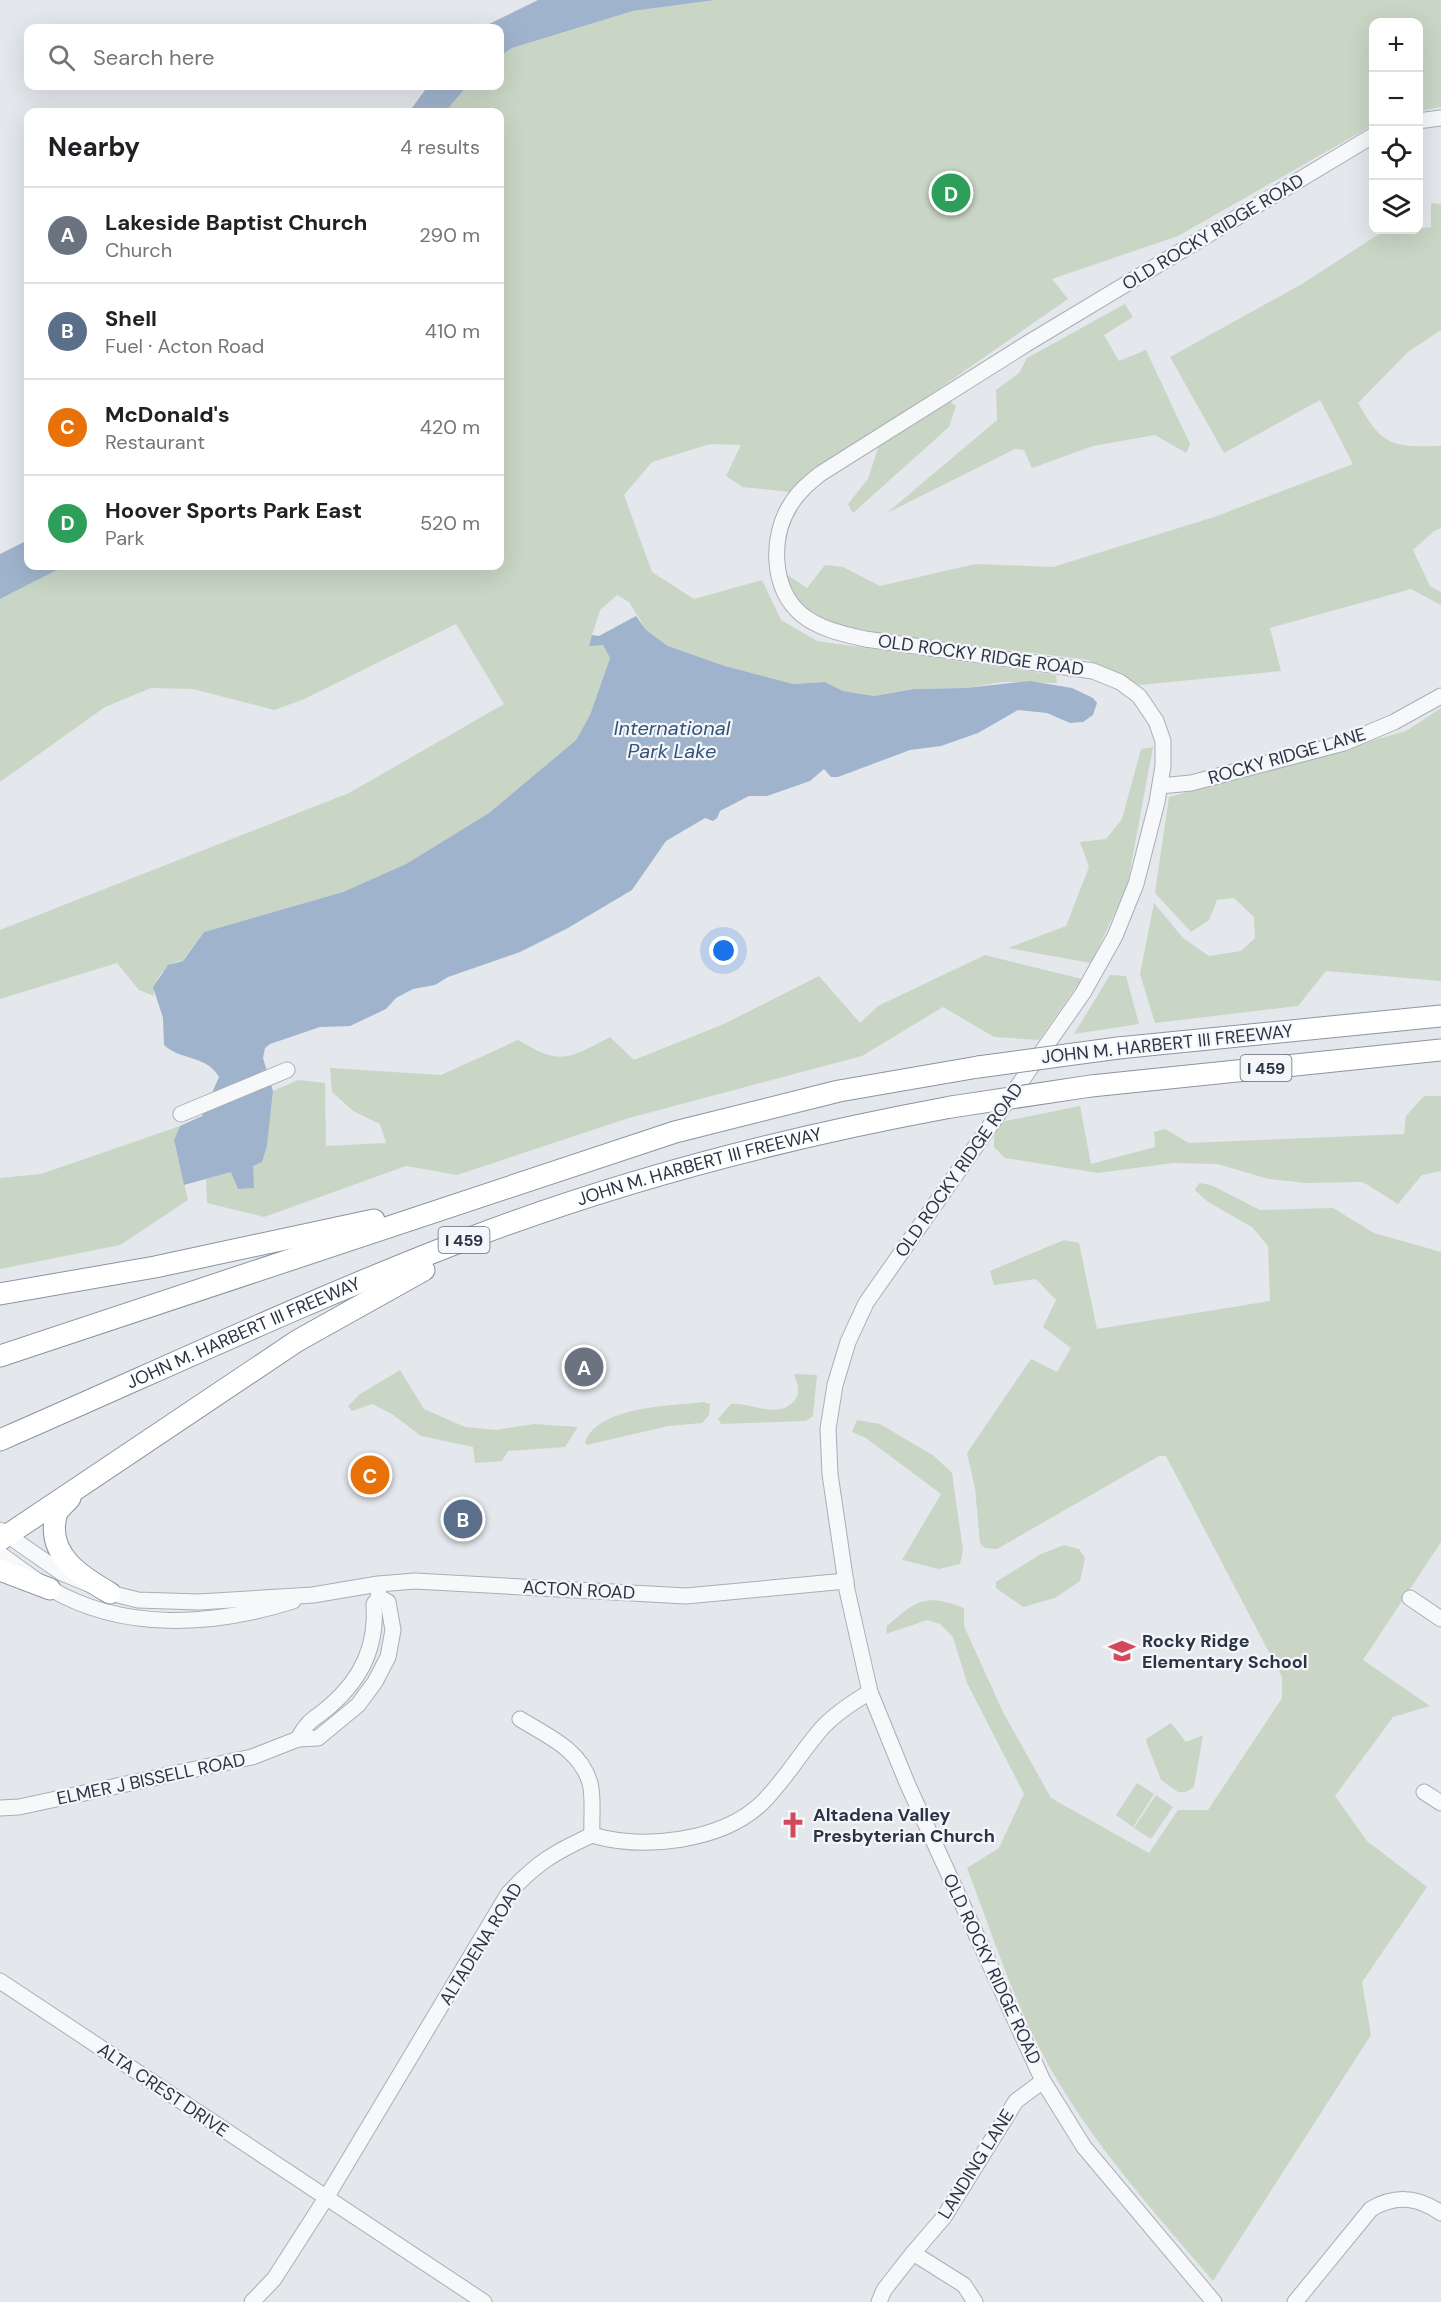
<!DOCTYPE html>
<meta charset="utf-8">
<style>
body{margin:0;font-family:"DM Sans",sans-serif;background:#f2f2f2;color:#202124}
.controls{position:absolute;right:18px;top:18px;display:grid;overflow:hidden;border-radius:12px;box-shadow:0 6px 24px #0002}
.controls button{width:54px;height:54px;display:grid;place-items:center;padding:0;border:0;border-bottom:2px solid #e0e0e0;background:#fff;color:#202124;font:30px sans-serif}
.you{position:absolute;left:724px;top:951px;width:21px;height:21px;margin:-15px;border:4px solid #fff;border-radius:50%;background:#1a73e8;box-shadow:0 0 0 9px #1a73e833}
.badge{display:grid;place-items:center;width:39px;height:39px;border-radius:50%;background:#0f766e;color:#fff;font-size:20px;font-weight:700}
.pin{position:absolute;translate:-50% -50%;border:3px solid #fff;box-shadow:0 2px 6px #0006}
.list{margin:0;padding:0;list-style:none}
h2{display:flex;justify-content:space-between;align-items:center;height:78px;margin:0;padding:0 24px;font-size:26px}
h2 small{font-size:20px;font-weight:400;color:#757577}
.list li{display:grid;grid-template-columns:39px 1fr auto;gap:18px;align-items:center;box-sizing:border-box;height:96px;padding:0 24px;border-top:2px solid #e0e0e0}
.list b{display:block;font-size:22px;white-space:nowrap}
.list p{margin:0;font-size:20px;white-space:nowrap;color:#757577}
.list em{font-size:20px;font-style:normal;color:#757577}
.icon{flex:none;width:33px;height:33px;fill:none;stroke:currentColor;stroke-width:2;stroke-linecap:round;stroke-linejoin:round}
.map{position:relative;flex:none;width:1441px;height:2302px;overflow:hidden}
.search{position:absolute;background:#fff;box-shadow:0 6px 24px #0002;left:24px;top:24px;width:480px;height:66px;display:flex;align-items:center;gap:15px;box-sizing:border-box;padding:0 21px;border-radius:12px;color:#757577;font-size:22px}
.panel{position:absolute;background:#fff;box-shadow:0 6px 24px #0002;left:24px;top:108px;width:480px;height:462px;border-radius:12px}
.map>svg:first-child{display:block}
.green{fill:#c9d6c5}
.water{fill:#9fb4cc}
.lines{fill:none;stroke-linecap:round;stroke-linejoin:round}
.minor-casing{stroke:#a9aeb7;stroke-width:17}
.highway-casing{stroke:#8b94a3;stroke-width:23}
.minor{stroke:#f7f8fa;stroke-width:15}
.highway{stroke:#fff;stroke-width:21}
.highway-bridge-casing{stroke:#8b94a3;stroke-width:23;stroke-linecap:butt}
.highway-bridge{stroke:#fff;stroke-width:21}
.labels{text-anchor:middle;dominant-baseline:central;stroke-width:4.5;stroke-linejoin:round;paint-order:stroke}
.shield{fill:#f4f6f9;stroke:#676e7b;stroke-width:1.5}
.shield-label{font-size:16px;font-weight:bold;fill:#2b3445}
.street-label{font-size:18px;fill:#2b3445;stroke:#f4f6f9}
.poi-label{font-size:18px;font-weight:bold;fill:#2b3445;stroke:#f4f6f9;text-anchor:start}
.water-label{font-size:20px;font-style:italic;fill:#34527a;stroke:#f4f6f9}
</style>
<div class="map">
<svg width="1441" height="2302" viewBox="0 0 1441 2302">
<rect width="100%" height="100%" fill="#e4e7ec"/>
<g class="green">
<path d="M715 0H1441V107L1419 111 1418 22H1374L1373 125 1178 236 1052 279 1068 299 790 492 743 487 726 476 741 445 710 444 652 462 624 495 652 572 694 599 762 580 781 620 817 641 1056 675 1057 683 1003 682 966 688 914 689 874 696 843 691 825 682 793 684 725 666 668 646 646 630 629 602 617 595 600 610 589 645H603L610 658 590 715 576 740 489 813 406 864 343 892 204 932 182 961C167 961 152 981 154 996L139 990 117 963 0 999V930L349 793 504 704 456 624 302 700 274 710 193 689 151 688 105 707 0 782V599L65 566H500V112H445L467 86H500V56L512 48 633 11Z"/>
<path d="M1431 203 1441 204V330L1408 352 1358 403C1383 447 1392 447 1441 446V528L1434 531 1413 550 1430 586 1441 592V605L1411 589 1270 628 1281 671 1140 685 1088 660 876 633 821 621 802 608 783 572 807 588 825 565 843 567 880 586 975 564 1053 567 1214 517 1353 464 1320 400 1224 453 1170 357 1302 284 1379 234 1431 227Z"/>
<path d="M1125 304 1133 317 1104 335 1119 361 1146 350 1190 444 1186 453 1155 435 1093 446 1032 468 1024 450 1015 449 887 513 997 420 996 390 1019 373 1027 358Z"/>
<path d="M950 401 956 406 949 427 853 513 848 504 868 479 879 445Z"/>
<path d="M1441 708V981L1326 971 1298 1006 1155 1023 1140 974 1154 903 1183 938 1209 956 1241 951 1255 938 1254 917 1234 898 1217 900 1209 920 1191 932 1155 893 1169 797 1406 731Z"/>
<path d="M1153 747 1127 887 1091 963 1008 948 1066 926 1089 867 1080 842 1106 839 1122 819 1141 749Z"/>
<path d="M985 955 1082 979 1039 1040 994 1037 943 1007 862 1056 629 1118 457 1175 406 1166 264 1217 207 1203 206 1179 253 1166 267 1146 273 1091 298 1080 325 1083 326 1146 386 1143 380 1124 353 1111 332 1092 330 1068 441 1075 518 1040C561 1066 568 1059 610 1037L634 1060 724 1024 819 976 860 1023 878 1006Z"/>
<path d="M1110 975 1126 976 1139 1024 1074 1034Z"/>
<path d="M1424 1096H1441V1171L1422 1175 1398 1204 1363 1182 1305 1183 1269 1179 1217 1164 1173 1163 1098 1173 1005 1158 994 1147V1137L1001 1122 1080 1106 1091 1164 1155 1147 1154 1132 1165 1129 1189 1143 1404 1134 1406 1116Z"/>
<path d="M180 1126 174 1141 188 1200 120 1245 0 1269V1178L41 1174Z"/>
<path d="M1199 1183 1211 1185 1260 1210 1333 1208 1374 1233 1441 1252V1542L1363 1660 1430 1706 1393 1717 1335 1796 1367 1841 1427 1887 1362 1982 1371 2035 1213 2281C1143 2199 1069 2118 1025 2018 1003 1969 986 1918 967 1868L999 1848 1024 1794 967 1683 953 1637 940 1624 927 1620 886 1634 887 1626C917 1600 925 1593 964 1608V1626L1003 1712 1051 1798 1149 1853 1178 1810H1208L1282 1698V1677L1166 1456H1159L997 1549 985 1548 980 1543 975 1488 967 1453 1031 1359 1057 1372 1071 1348 1043 1327 1056 1300 1036 1279 994 1285 990 1271 1064 1240 1079 1243 1097 1329 1270 1301 1268 1246 1252 1227 1208 1202 1195 1190Z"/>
<path d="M400 1370 424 1409 465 1427 496 1430 534 1424 578 1427 565 1447 508 1451 502 1461 475 1463 473 1447 421 1436 392 1414 372 1404 352 1411 348 1406 360 1394Z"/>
<path d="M797 1374 817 1375 813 1416 806 1421 721 1424 718 1419 731 1404C751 1402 777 1420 794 1401 801 1393 798 1383 794 1375Z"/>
<path d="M704 1402 710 1404 709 1415 702 1423 668 1426 587 1445 585 1442C599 1406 671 1406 704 1402Z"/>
<path d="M857 1420 880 1424 934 1456 952 1473 963 1550 960 1564 939 1569 902 1560 941 1494 866 1438 852 1432Z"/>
<path d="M1064 1545 1079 1549 1085 1558 1080 1581 1055 1598 1023 1607 996 1588V1582L1041 1554Z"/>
<path d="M1171 1723 1186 1742 1203 1735 1194 1787 1186 1792H1178L1161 1780 1147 1744 1146 1739Z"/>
<path d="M1137 1783 1154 1794 1133 1827 1116 1815Z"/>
<path d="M1156 1795 1173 1807 1151 1839 1134 1828Z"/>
</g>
<g class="water">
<path d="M538 0H715L633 11 512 48 500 56V28H481Z"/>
<path d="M428 86H467L445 112H409Z"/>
<path d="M28 540V566H65L0 599V554Z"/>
<path d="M636 616 646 630 668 646 725 666 793 684 825 682 843 691 874 696 914 689 966 688 1030 681 1072 688 1093 698 1097 703 1093 715 1083 722 1070 723 1047 713 1018 710 978 733 941 746 910 750 838 777H831L824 769 810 781 767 796H749L720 811 717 818 713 821 705 818 666 841 632 890 568 928 520 952 448 977 435 985 413 989 396 998 386 1009 350 1026 320 1027 270 1044 265 1048 263 1058 273 1091 267 1146 262 1162 253 1166 254 1188 238 1189 231 1172 184 1185 174 1140 180 1126 202 1116 219 1077C207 1055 181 1061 164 1045L163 1018 153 987 168 965 183 961 204 932 343 892 406 864 489 813 576 740 590 715 610 658 603 645 589 646 592 635 599 636Z"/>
</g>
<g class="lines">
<g class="minor-casing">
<g id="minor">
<path d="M1418 121 1441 118"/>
<path d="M1160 786 1191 783 1344 743 1394 722 1441 696"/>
<path d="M181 1114 287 1070"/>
<path d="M0 1530 62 1573 110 1593 138 1600 199 1602 313 1595 378 1584 415 1581 686 1596 846 1581"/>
<path d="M0 1554C16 1565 32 1578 49 1588 123 1632 214 1626 293 1601"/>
<path d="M1410 1598 1441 1619"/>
<path d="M520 1719C547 1736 580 1749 590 1783 594 1798 591 1819 592 1835"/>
<path d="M298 1739C309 1718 314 1720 330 1706 362 1678 377 1646 374 1604L379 1597 378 1589"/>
<path d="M1424 1792 1441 1803"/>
<path d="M0 1808 19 1807 252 1757 298 1739 318 1738 358 1705 375 1682 388 1657 393 1630 388 1602 379 1597"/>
<path d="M0 1981 484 2302"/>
<path d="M913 2253 964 2285 975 2302"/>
<path d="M252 2302 274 2279 326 2198 508 1894C536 1863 555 1852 592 1835 643 1850 721 1842 762 1803 785 1780 801 1752 822 1728 836 1713 853 1702 870 1692"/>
<path d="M879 2302 884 2290 913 2253 944 2217 1016 2101 1043 2081"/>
<path d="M1214 2302 1084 2147 1043 2081 907 1783 870 1692 847 1590 830 1474 828 1429 835 1385 848 1342 866 1303 1083 993 1115 936 1136 884 1157 802 1163 766V741L1156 721 1139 696 1120 682 1093 671 865 639C843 634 819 629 801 614 771 588 770 536 791 504 798 492 809 483 820 474L1028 343 1374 135"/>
<path d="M1295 2302 1371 2209C1396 2194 1418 2197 1441 2213"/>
</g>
</g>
<g class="highway-casing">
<g id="highway">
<path d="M1118 1048 1441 1016"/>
<path d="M1091 1086 1441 1050"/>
<path d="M0 1294 155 1267 374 1220"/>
<path d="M0 1356 675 1132 839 1091 978 1067"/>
<path id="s1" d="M0 1440C152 1374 302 1303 457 1243 616 1181 783 1138 951 1107"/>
<path d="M70 1498C66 1503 57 1510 56 1516 46 1555 82 1577 110 1593"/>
<path d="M0 1540 297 1341 424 1270"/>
<path d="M0 1570 50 1589"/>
</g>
</g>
<use href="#minor" class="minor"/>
<use href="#highway" class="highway"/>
<g class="highway-bridge-casing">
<g id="highway-bridge">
<path d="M978 1067 1118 1048"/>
<path d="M951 1107 1091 1086"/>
</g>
</g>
<use href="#highway-bridge" class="highway-bridge"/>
</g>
<defs>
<g id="school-bare" transform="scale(2.07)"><path d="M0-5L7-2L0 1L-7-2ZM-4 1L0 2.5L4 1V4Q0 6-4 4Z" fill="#d1495b" stroke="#f4f6f9" stroke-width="2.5" paint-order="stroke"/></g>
<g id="church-bare" transform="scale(2.07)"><path d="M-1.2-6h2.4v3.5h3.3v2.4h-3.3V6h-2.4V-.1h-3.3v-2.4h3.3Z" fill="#d1495b" stroke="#f4f6f9" stroke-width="2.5" paint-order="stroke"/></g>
</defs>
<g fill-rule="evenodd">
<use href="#school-bare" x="1122" y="1651"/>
<use href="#church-bare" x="793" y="1825"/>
</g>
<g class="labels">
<g class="shield">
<rect x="1240.5" y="1055" width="51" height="26" rx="4.5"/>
<rect x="438.5" y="1227" width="51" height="26" rx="4.5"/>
</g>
<g class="shield-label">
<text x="1266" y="1068">I 459</text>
<text x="464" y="1240">I 459</text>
</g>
<g class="street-label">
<text transform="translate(1213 232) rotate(-31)">OLD ROCKY RIDGE ROAD</text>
<text transform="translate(981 655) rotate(8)">OLD ROCKY RIDGE ROAD</text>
<text transform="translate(1287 756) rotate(-16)">ROCKY RIDGE LANE</text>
<text transform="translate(1167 1044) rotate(-6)">JOHN M. HARBERT III FREEWAY</text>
<text stroke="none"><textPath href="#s1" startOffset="752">JOHN M. HARBERT III FREEWAY</textPath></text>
<text transform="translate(959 1170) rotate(-55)">OLD ROCKY RIDGE ROAD</text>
<text stroke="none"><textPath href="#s1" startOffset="266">JOHN M. HARBERT III FREEWAY</textPath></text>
<text transform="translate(579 1590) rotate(3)">ACTON ROAD</text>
<text transform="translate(151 1779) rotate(-12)">ELMER J BISSELL ROAD</text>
<text transform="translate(481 1944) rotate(-58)">ALTADENA ROAD</text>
<text transform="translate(992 1969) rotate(65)">OLD ROCKY RIDGE ROAD</text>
<text transform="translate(163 2090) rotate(34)">ALTA CREST DRIVE</text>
<text transform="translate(976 2164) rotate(-58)">LANDING LANE</text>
</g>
<g class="poi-label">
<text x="1142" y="1641">Rocky Ridge<tspan x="1142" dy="21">Elementary School</tspan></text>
<text x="813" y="1815">Altadena Valley<tspan x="813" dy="21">Presbyterian Church</tspan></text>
</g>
<g class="water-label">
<text x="672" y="728">International<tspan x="672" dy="23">Park Lake</tspan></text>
</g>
</g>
</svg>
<div class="controls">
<button>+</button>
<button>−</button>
<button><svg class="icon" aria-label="locate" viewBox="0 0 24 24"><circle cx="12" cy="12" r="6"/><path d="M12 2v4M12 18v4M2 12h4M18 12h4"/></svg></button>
<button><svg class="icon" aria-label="layers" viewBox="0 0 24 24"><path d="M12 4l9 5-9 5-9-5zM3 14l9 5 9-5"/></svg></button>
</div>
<div class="you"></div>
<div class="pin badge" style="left:584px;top:1367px;background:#6b7280">A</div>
<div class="pin badge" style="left:463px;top:1519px;background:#5c6f8a">B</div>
<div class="pin badge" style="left:370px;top:1475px;background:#e8710a">C</div>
<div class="pin badge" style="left:951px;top:193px;background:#2e9e5b">D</div>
<div class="search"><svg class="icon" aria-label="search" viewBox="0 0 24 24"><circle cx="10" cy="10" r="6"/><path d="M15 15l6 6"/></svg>Search here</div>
<section class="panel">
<h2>Nearby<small>4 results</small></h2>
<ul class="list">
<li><span class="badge" style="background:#6b7280">A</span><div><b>Lakeside Baptist Church</b><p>Church</p></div><em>290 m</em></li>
<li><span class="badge" style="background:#5c6f8a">B</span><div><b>Shell</b><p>Fuel · Acton Road</p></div><em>410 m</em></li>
<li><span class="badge" style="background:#e8710a">C</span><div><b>McDonald's</b><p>Restaurant</p></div><em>420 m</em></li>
<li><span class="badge" style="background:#2e9e5b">D</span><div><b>Hoover Sports Park East</b><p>Park</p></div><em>520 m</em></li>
</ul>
</section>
</div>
